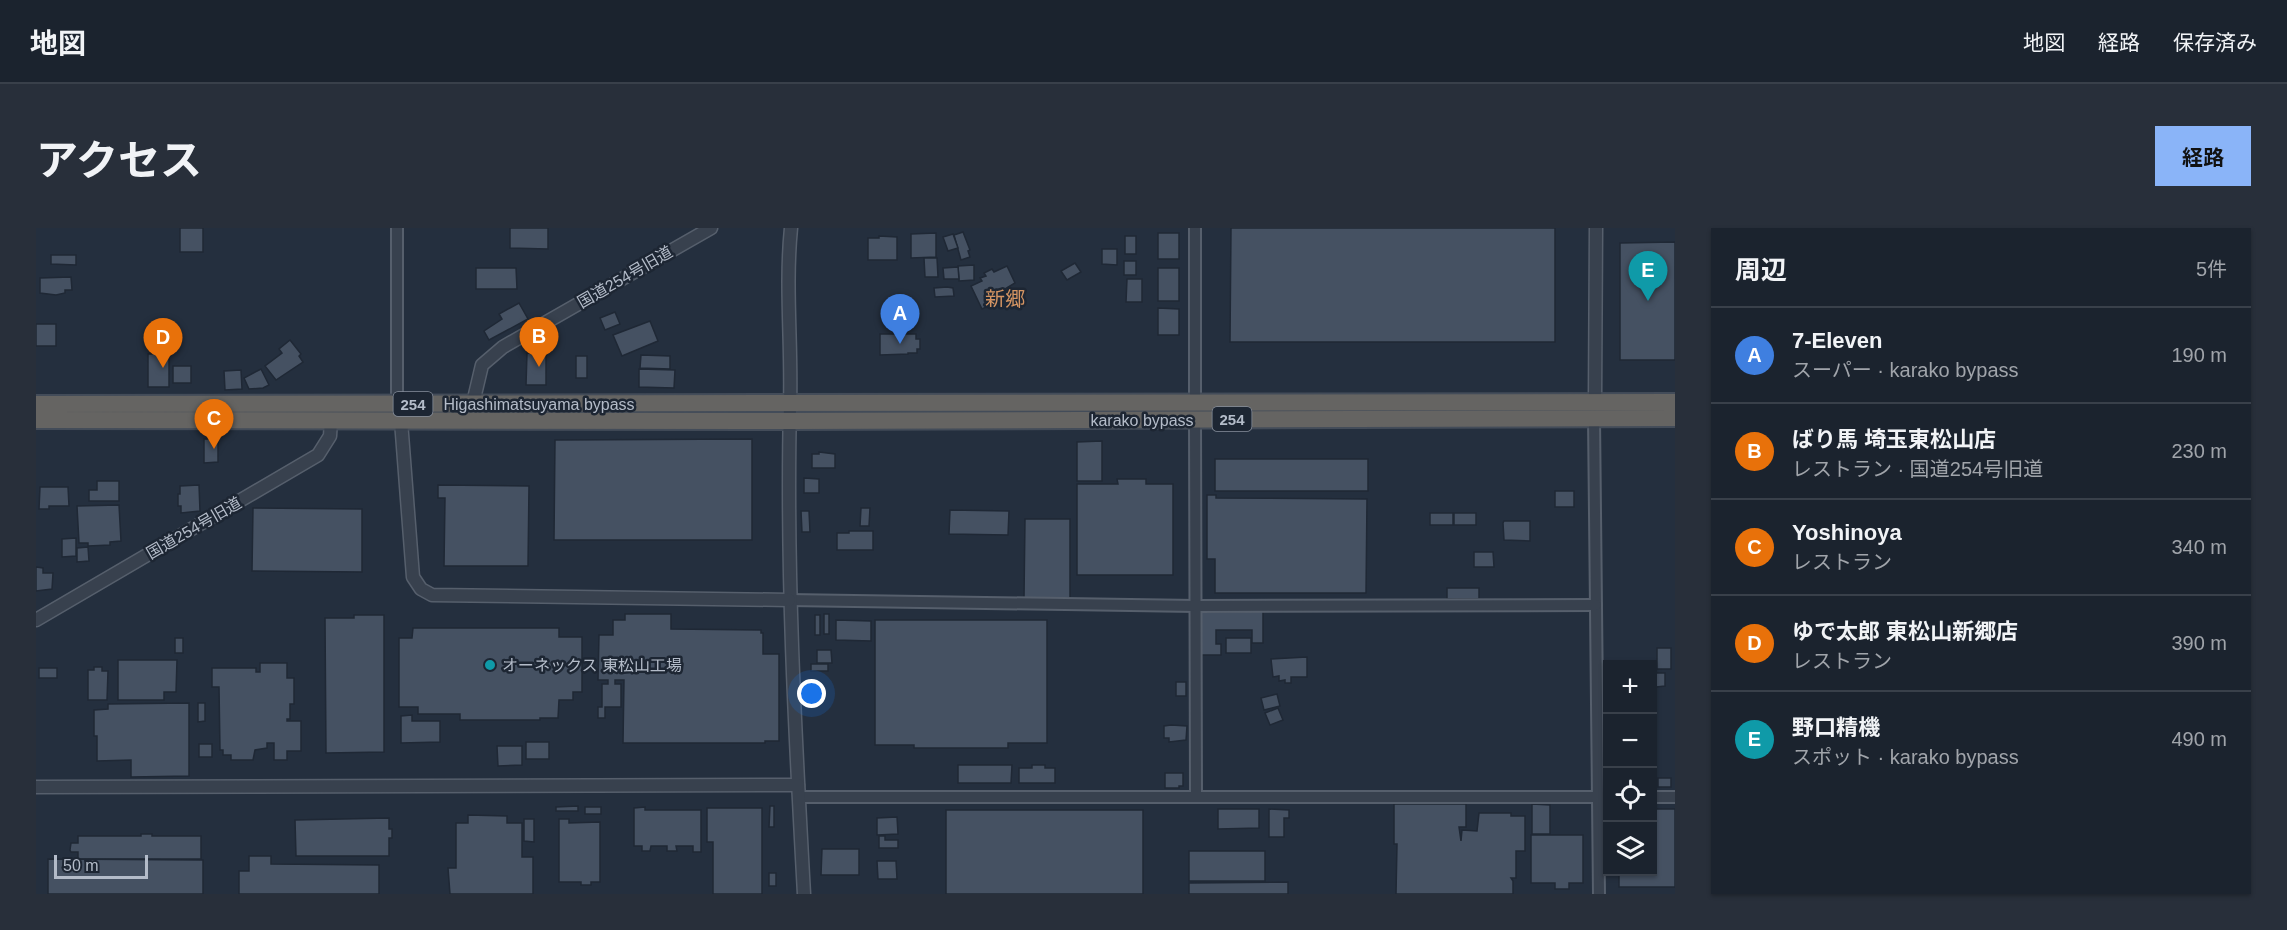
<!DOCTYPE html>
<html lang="ja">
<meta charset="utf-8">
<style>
body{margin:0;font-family:Arial,"Noto Sans JP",sans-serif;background:#282f3a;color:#f1f3f6}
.controls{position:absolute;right:18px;bottom:18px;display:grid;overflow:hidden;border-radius:0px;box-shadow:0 2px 4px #0004}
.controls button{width:54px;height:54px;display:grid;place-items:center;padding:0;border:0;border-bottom:2px solid #39404a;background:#1b232e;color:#f1f3f6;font:30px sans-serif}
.scale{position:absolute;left:18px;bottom:15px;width:94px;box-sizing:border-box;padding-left:6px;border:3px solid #b4bcc9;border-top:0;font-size:16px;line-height:21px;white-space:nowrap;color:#b4bcc9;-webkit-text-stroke:4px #1d2633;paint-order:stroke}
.you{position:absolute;left:776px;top:466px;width:21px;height:21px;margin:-15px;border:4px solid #fff;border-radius:50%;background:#1a73e8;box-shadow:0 0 0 9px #1a73e833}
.badge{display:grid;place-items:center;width:39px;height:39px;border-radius:50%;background:#8ab4f8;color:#fff;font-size:20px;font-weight:700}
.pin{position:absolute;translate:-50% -50px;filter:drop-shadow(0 2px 3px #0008)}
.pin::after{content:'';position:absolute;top:32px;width:21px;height:18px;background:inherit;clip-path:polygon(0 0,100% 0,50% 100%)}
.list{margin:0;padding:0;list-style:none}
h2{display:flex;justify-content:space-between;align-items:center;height:78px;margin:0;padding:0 24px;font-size:26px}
h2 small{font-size:20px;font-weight:400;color:#a0a4aa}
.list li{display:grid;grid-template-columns:39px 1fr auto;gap:18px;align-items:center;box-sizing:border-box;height:96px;padding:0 24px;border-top:2px solid #39404a}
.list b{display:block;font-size:22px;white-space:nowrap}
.list p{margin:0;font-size:20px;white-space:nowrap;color:#a0a4aa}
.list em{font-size:20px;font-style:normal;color:#a0a4aa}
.icon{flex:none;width:33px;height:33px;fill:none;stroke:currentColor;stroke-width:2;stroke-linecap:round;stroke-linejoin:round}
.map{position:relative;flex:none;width:1639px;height:666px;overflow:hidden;border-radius:0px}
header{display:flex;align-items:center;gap:36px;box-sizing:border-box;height:84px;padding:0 30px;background:#1b232e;border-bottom:2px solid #39404a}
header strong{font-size:28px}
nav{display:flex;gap:33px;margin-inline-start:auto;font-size:21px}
.intro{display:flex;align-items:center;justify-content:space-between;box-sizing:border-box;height:144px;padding:0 36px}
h1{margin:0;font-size:42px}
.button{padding:15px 27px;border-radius:0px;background:#8ab4f8;color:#111;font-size:21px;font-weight:700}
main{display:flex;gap:36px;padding:0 36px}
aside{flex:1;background:#1b232e;border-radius:0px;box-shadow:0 2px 4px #0004}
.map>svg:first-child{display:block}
.building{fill:#455162;stroke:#1f2835;stroke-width:1.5}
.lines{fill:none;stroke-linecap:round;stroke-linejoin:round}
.minor-casing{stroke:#565f6c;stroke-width:14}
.tertiary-casing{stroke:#565f6c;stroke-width:15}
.trunk-casing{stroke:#434c59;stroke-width:20}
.minor{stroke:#38414e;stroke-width:10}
.tertiary{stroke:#38414e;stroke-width:12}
.trunk{stroke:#656462;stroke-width:16}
.culture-dot{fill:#0f9aa8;stroke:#1d2633;stroke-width:2}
.labels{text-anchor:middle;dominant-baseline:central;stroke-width:5;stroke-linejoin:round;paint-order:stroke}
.shield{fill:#1d2633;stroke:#878f9c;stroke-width:1.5}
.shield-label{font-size:15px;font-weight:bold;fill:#b4bcc9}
.street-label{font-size:16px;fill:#b4bcc9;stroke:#1d2633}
.poi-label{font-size:16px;fill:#b4bcc9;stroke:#1d2633;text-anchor:start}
.quarter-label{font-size:20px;fill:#d59563;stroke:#1d2633}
</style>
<header>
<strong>地図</strong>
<nav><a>地図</a><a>経路</a><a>保存済み</a></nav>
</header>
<div class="intro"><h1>アクセス</h1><a class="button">経路</a></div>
<main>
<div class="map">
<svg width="1639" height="666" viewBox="0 0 1639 666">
<rect width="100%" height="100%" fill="#242f3e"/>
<g class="building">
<rect x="144" y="0" width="23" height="24"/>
<path d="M474 0H512V21L474 20Z"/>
<path d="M1195 0H1519V114H1194Z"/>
<path d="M927 4 934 22 932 23 934 29 925 32 918 7Z"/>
<path d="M900 5V29L875 30V6Z"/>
<rect x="1122" y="5" width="21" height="26"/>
<path d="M917 6 922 20 912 23 907 9Z"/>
<path d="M843 8 861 9V32H832V10H843Z"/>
<rect x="1089" y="8" width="11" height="18"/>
<path d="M1639 14V132H1584V15Z"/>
<path d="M1066 21H1081V37L1066 36Z"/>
<path d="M15 27H40V37L15 36Z"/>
<path d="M888 30H901L902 49H889Z"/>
<rect x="1088" y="33" width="12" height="14"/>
<path d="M1039 35 1045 44 1031 52 1025 43Z"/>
<path d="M938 37V52L923 53 922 38Z"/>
<path d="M971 38 979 55 959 67 963 73 946 81 935 58 946 53 944 50 950 48 948 45 956 41 958 44Z"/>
<path d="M922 39 923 51H908L907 40Z"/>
<path d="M440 40H480L481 61H440Z"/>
<rect x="1122" y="40" width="21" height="33"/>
<path d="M35 49 36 62H29V65L20 67 4 65V50Z"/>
<path d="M1091 51H1106V74H1090Z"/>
<path d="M911 59 917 60 918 68 899 69 898 60Z"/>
<path d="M483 75 492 91 453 112 448 103 466 91 463 86Z"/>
<path d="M1122 80 1143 81V107H1122Z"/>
<path d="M579 84 584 96 569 102 564 90Z"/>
<path d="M614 93 622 113 586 128 577 107Z"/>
<rect x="0" y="96" width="20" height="22"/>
<path d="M844 106H880V111H884V121H881V125H872V126L844 127Z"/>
<path d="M254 112 265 126 263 128 267 134 240 152 229 138 246 125 243 121Z"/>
<path d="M116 122H124V126H133V159H112V126H116Z"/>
<path d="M491 125 510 126V157H490Z"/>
<path d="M605 127 634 128V141L604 140Z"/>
<rect x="540" y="128" width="11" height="22"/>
<rect x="137" y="138" width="18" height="17"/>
<path d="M225 141 233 157 227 160 213 161 208 150Z"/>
<path d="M603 141 639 142 638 160 603 159Z"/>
<path d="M205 142 206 161 189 162 188 143Z"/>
<path d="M168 211H182V234L168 235Z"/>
<path d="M716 211V312H518L519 212Z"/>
<path d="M1066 213V253H1041V214Z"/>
<path d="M783 224 799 226V240H776V226H783Z"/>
<rect x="1179" y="231" width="153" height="32"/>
<path d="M768 250 783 251V265H768Z"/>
<path d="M1081 251H1110V256H1137V347H1041V256H1082Z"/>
<path d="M61 253H83V273H53V262H61Z"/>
<path d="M163 257 164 283 145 285V278H142V266H144V258Z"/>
<path d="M402 257 493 258 492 338H408L409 270H402Z"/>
<path d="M4 259H32L33 278H13V281H3Z"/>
<rect x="1519" y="263" width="19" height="16"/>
<path d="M1171 267H1180V270L1331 271 1330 365H1179V331H1171Z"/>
<path d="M83 277 85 313 74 314V317L52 318V315H43L41 278Z"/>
<path d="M217 280 326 281V344L216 343Z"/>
<path d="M825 280H834L833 298H824Z"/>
<path d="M914 282 973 283 972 307 913 306Z"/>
<path d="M765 283H773L774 304H766Z"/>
<rect x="1394" y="285" width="23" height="12"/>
<rect x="1418" y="285" width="22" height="12"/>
<path d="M989 291H1034V370H988Z"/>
<path d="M1468 293H1494V313L1468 312 1467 295Z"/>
<path d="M813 303H837V322H801V305H813Z"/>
<path d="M40 310V328L26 329V311Z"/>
<path d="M52 319 53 333 41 334V320Z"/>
<path d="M1438 324H1457L1458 339H1438Z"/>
<path d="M0 339 7 340V345H17L16 361 0 363Z"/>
<rect x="1411" y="360" width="32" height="11"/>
<path d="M1227 383V415H1216V402H1180V416H1185V427H1165V384Z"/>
<path d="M589 386H635V401L725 402V405H727V426H743V513H729V515H587L588 452H579V456H585V479H569V490H562V479H566V456H572V452H562L563 407H577V392H589Z"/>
<rect x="788" y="386" width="5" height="20"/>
<path d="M318 387H348V524L290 525 289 390H318Z"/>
<rect x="779" y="387" width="5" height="20"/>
<path d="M800 392 835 393V413L800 412Z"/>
<path d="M839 392H1011V515H972V520H878V517H839Z"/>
<path d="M377 400H523V409H546V464H537V472H523L522 490H504V492H424V486H382V479H363V410H376Z"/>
<rect x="139" y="410" width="8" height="15"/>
<rect x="1190" y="410" width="25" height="15"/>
<rect x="1621" y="420" width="14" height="21"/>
<path d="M781 422H795L796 435H781Z"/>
<path d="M1271 429V449H1255V455H1249V452L1243 453V448L1237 449 1235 431Z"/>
<path d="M82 432H141L140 464H128V472H82Z"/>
<path d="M224 435H251V450H258V476H254V491H251V493H265V523H251V532H238V515H231V520L219 522 217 532H195V527H187V522H184L183 459H176V440H220V444H224Z"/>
<rect x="775" y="436" width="17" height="7"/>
<path d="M58 439H66V443H72L71 472H52V442H58Z"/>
<rect x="3" y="440" width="18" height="10"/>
<path d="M1620 445H1629V458L1620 459Z"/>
<rect x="1140" y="454" width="10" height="14"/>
<path d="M1241 466 1244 478 1228 482 1225 470Z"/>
<path d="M153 475V548L95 549V532L61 533V508H58V482L72 481V476Z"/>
<path d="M162 475H169V493L162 494Z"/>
<path d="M1242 480 1247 492 1234 497 1229 485Z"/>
<path d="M376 487V493H404V514L365 515V488Z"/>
<path d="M1135 497 1151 498 1150 512 1133 514V510H1128V498Z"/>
<rect x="490" y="514" width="23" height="17"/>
<rect x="163" y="516" width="13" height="13"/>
<path d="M461 518H486V537L462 538Z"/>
<path d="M922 537H976L975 555H922Z"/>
<path d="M996 537H1009V540H1019V555H983V540H996Z"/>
<path d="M1129 545H1147V558H1143V560H1129Z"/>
<rect x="1622" y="550" width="13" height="9"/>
<path d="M1358 576H1430V599H1423L1425 613 1426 602 1441 603 1443 585H1475V588H1489V623H1480V650H1475L1477 653V666H1360L1361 616H1358Z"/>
<path d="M1496 576 1514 577V606H1496Z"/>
<path d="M542 578V583H520V579Z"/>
<path d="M734 578H738V599H733Z"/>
<rect x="549" y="579" width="16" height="7"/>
<path d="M609 579V582H665V624H657V618H640L641 623H631V618H615L614 623H606V618H598V580Z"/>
<path d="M671 580H726V666H677V614H671Z"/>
<path d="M1182 581H1223V600L1182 601Z"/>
<path d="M1233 581 1253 582V590H1248V609H1233Z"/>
<path d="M1616 581H1639V659H1583V644H1616Z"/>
<rect x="910" y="582" width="197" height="84"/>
<path d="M432 587 471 588V595H486V629H497V666H414L412 640H420V595H432Z"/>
<path d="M861 589 862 606 841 607V590Z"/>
<path d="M353 590V601H356V610H353V628H260L259 592Z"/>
<path d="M488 591H498V614L488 613Z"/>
<path d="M523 591H533V595L564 594V654H555V657H545V654H523Z"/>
<path d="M105 606H116V608H165V631H42V624H35L34 622 35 615H42V608H105Z"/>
<path d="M1495 607H1547V655H1533V661H1519V655H1495Z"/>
<path d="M843 608H849V612H862V620H843Z"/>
<path d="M786 621H823V647H785Z"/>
<rect x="1153" y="623" width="76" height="30"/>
<path d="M213 628H235V636L343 637V666H203V643H213Z"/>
<path d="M12 631 167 632V666H12Z"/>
<path d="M841 633H860L861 651H842Z"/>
<rect x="733" y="645" width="7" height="13"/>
<path d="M1252 654V666H1153V655Z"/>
</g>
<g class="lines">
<g class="minor-casing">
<g id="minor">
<path d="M361 0V177"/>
<path d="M1159 0V175"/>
<path d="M1558 190 1563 666"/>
<path d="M1159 191 1160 568"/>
<path d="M753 372 1160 378 1560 377"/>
<path d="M763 569H1572"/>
<path d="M1616 569H1639"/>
</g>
</g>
<g class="tertiary-casing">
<g id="tertiary">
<path d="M755 0C749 59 756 118 754 177 750 340 759 503 768 666"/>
<path d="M1559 174 1560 0"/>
<path d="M437 175 446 137 467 119 675 0"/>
<path d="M365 193 377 349 385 361 396 367 753 372"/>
<path d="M0 392 282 227 294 208 295 192"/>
<path d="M0 559 762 557"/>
</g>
</g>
<g class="trunk-casing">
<g id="trunk">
<path d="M0 176 1639 174"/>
<path d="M0 192 753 193 1639 190"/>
</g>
</g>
<use href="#minor" class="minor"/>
<use href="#tertiary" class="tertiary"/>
<use href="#trunk" class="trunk"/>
</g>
<circle class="culture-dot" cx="454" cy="437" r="6"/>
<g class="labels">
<g class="shield">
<rect x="357.5" y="164" width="39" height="24" rx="4.5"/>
<rect x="1176.5" y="179" width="39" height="24" rx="4.5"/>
</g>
<g class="shield-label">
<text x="377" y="176">254</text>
<text x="1196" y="191">254</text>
</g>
<g class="street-label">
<text transform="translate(589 49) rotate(-30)">国道254号旧道</text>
<text x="503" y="176">Higashimatsuyama bypass</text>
<text x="1106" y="192">karako bypass</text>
<text transform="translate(158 300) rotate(-30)">国道254号旧道</text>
</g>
<g class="poi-label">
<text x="466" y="437">オーネックス 東松山工場</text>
</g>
<g class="quarter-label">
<text x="969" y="71">新郷</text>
</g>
</g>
</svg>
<div class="controls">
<button>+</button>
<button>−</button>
<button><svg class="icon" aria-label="locate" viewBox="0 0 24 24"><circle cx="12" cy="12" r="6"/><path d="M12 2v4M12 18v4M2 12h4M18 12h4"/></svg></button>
<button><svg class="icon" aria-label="layers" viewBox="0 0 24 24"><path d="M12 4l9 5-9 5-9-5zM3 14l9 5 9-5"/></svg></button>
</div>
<div class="scale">50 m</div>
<div class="you"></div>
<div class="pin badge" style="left:864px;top:116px;background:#3f7fe0">A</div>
<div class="pin badge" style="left:503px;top:139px;background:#e8710a">B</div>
<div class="pin badge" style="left:178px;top:221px;background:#e8710a">C</div>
<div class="pin badge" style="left:127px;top:140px;background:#e8710a">D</div>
<div class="pin badge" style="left:1612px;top:73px;background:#0f9aa8">E</div>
</div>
<aside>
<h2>周辺<small>5件</small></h2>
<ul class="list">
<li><span class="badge" style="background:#3f7fe0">A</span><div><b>7-Eleven</b><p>スーパー · karako bypass</p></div><em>190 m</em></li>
<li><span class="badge" style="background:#e8710a">B</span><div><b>ばり馬 埼玉東松山店</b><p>レストラン · 国道254号旧道</p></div><em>230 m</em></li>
<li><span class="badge" style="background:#e8710a">C</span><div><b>Yoshinoya</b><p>レストラン</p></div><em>340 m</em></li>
<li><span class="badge" style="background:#e8710a">D</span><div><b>ゆで太郎 東松山新郷店</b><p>レストラン</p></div><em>390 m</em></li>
<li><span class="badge" style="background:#0f9aa8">E</span><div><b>野口精機</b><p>スポット · karako bypass</p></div><em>490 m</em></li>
</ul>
</aside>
</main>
